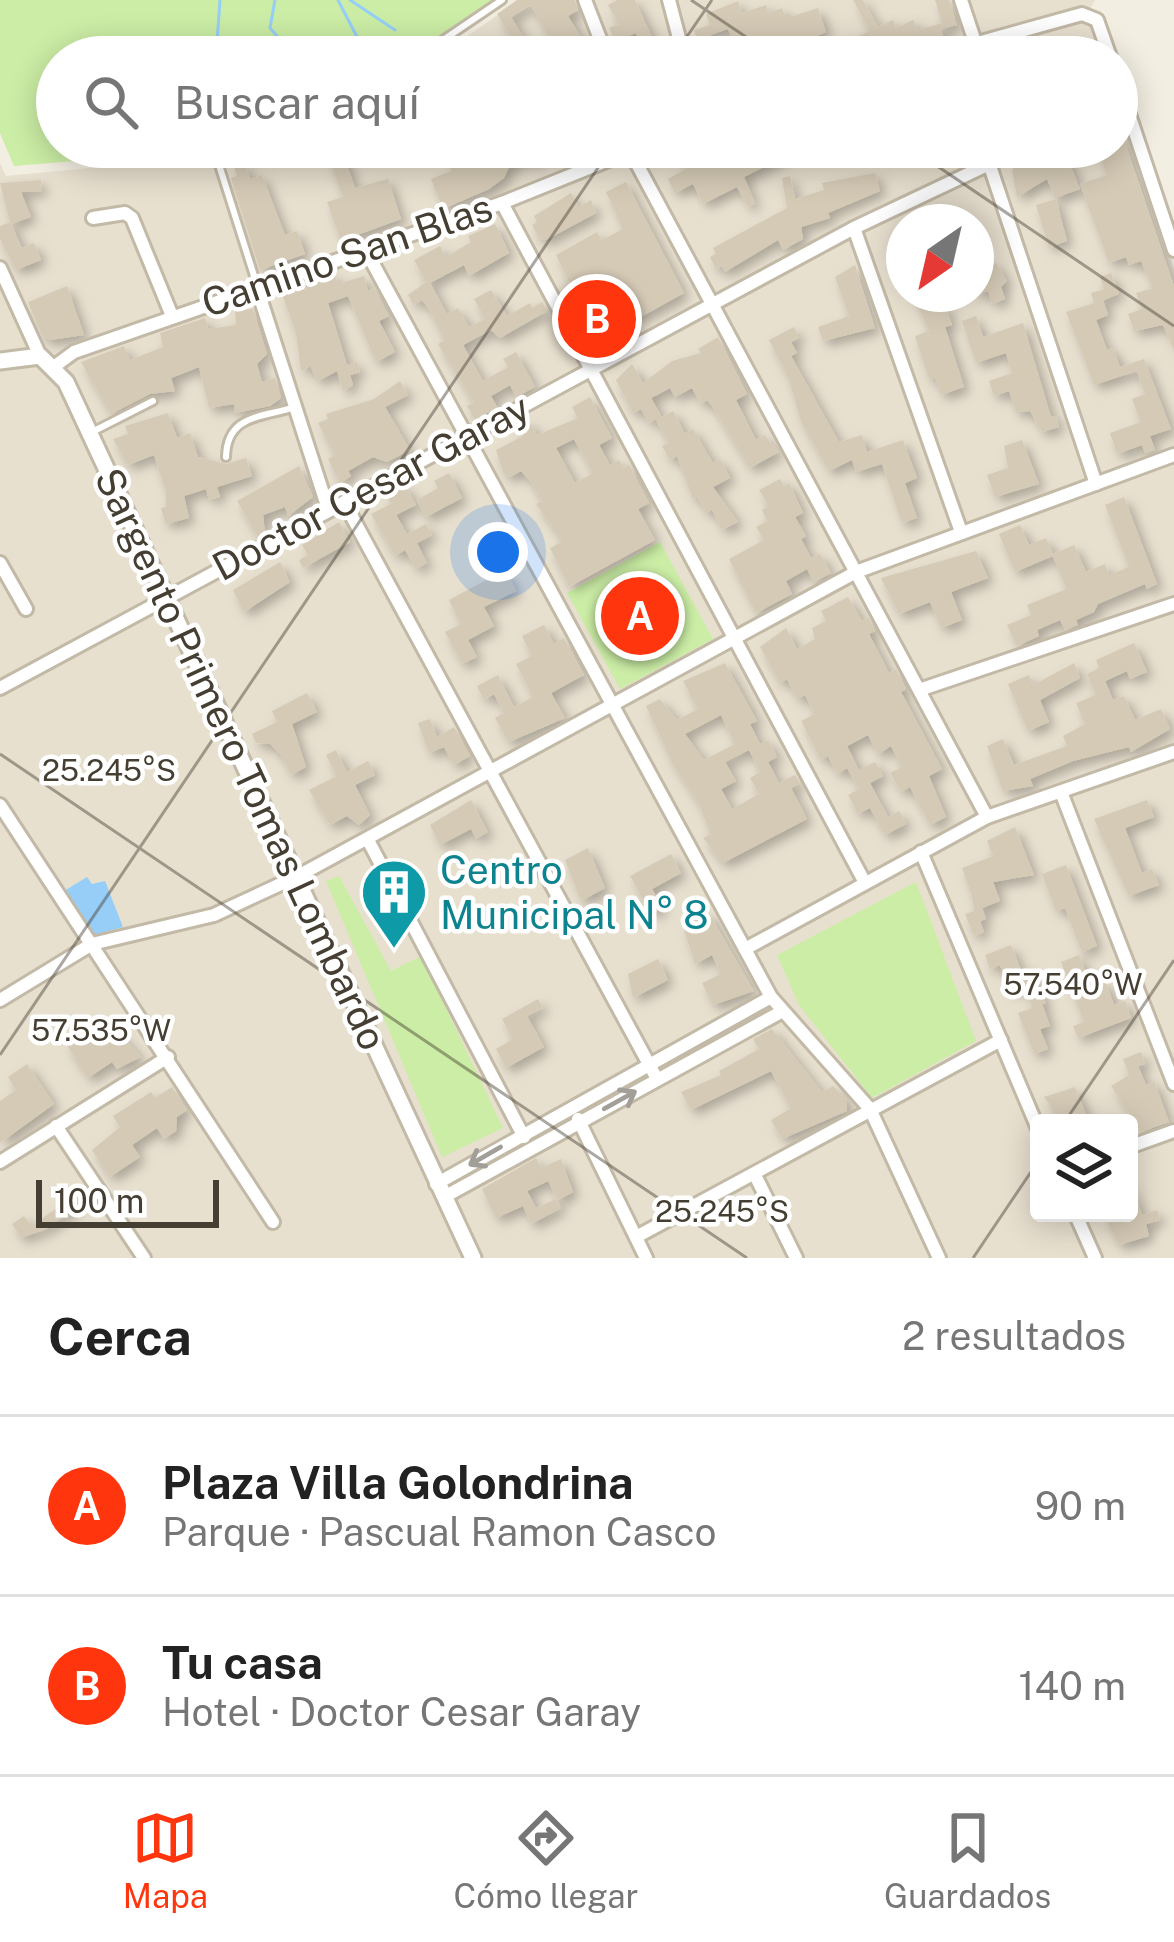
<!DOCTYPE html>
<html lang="es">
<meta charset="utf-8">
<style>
body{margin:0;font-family:"Public Sans",sans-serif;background:#f2f2f2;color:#222}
.controls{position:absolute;right:36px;bottom:36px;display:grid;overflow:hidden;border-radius:12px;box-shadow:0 6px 30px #0003}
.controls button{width:108px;height:108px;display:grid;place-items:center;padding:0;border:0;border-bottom:3px solid #e0e0e0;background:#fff;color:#222;font:60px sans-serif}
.compass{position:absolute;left:886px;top:204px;width:108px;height:108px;border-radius:50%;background:#fff;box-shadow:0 6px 30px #0003;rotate:214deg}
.scale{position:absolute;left:36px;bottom:30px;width:183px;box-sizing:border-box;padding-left:12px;border:6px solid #453e32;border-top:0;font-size:33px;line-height:42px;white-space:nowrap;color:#453e32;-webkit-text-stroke:9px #fff;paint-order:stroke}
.you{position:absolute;left:498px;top:552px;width:42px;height:42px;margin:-30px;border:9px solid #fff;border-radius:50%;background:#1a73e8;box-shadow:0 0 0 18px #1a73e833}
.badge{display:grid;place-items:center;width:78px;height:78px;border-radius:50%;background:#ff350d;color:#fff;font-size:39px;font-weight:700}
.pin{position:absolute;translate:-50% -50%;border:6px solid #fff;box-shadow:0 3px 12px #0006}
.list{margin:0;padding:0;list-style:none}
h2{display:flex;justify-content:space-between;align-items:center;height:156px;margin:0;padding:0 48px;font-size:51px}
h2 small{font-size:39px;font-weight:400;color:#767676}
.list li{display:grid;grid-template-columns:78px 1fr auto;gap:36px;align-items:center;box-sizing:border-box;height:180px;padding:0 48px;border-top:3px solid #e0e0e0}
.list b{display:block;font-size:45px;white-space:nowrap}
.list p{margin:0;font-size:39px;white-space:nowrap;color:#767676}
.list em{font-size:39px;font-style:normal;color:#767676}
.icon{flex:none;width:66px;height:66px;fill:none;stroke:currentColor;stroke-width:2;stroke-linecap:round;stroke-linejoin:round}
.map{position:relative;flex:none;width:1174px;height:1258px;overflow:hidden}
.search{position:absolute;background:#fff;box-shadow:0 6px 30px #0003;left:36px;right:36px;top:36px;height:132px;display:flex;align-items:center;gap:30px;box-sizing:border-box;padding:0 42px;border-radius:66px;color:#767676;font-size:45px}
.sheet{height:516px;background:#fff}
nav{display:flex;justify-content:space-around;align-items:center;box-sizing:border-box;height:168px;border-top:3px solid #e0e0e0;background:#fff;font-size:33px;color:#767676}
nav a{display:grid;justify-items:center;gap:6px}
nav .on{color:#ff350d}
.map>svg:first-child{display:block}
.residential{fill:#e8e0cf;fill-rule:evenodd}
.green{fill:#cbeda5}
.water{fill:#96cef8}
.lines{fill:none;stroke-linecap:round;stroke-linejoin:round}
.stream{stroke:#96cef8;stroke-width:3}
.building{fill:#d5cab6;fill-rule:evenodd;filter:url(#shadow)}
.service-casing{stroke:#c2b9a6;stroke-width:12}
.minor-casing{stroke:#c2b9a6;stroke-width:18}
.tertiary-casing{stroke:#c2b9a6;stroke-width:21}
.service{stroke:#fff;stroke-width:6}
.minor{stroke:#fff;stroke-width:12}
.tertiary{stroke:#fff;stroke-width:15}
.oneway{stroke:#a29e98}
.ticks{fill:none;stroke:#453e32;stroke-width:3;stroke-opacity:0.45}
.labels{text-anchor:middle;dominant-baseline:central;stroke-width:9;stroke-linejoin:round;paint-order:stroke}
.street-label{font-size:39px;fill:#453e32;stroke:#fff}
.culture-label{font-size:39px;fill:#0d838f;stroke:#fff;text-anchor:start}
.ticks-label{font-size:30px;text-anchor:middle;fill:#453e32;stroke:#fff;stroke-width:9;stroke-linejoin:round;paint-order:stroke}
</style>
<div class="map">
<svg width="1174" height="1258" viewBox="0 0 1174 1258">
<defs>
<filter id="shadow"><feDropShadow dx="5.5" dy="5.5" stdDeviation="6" flood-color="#0004"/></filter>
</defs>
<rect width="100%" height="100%" fill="#f3eee2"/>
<g class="residential">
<path d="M520 0H1095L1089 11 1104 57H437Z"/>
<path d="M1117 96 1174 269V1258H0V163L6 176 307 147H1117ZM904 222H976V294H904ZM1039 1123H1129V1213H1039Z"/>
</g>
<g class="green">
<path d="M0 0H493L411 57H57V147H245L14 166 0 133Z"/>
<path d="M660 542 713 639 620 689 567 593Z"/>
<path d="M339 876 391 971 421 956 503 1128 442 1157 326 881Z"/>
<path d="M916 882 976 1041 872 1098 799 1005 777 955Z"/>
</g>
<path class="water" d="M87 877 92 884 105 881 123 927 94 935 64 891Z"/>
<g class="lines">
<g class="stream">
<path d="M275 0 270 28 295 57"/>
<path d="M338 0 356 35 375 57"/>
<path d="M350 0 395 30"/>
<path d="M216 57 220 0"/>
</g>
</g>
<g class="building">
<path d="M517 0H575L578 10 568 16 593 57H560L531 5 511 17 535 57H524L497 14Z"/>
<path d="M617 0H635L661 57H645L636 33 615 41 609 28 619 24 608 5Z"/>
<path d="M853 0H863L878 27 893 20 896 28 913 20 918 30 942 23 935 0H949L957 25 941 29 944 41 932 45 929 35 886 47 891 57H870L867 51 848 57 841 43 870 31Z"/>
<path d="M738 1 742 13 766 5 769 13 782 8 785 16H793L818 8 826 32 786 50 777 37 756 44 760 57H739L728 29 710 35 713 43 699 47 694 30 710 25 706 14Z"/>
<path d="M1118 122 1174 286V350L1163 325 1134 331 1128 314 1142 309 1136 293 1153 288 1141 261 1129 265 1126 257 1109 263 1080 184 1107 175 1097 147H1117Z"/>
<path d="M464 147 466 153 473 150 478 165 513 147H563L564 154 555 159 552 152 529 163 527 158 509 167 504 178 489 189 443 209 431 179 451 171 450 152Z"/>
<path d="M694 147H729L735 160 757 147H778L784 157 744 177 755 203 748 207 737 187 703 204 693 184 675 193 668 179 686 169 677 153Z"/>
<path d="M1063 147 1080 189 1055 198 1047 179 1017 197 1012 169 1036 161 1033 155 1043 150Z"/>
<path d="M341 148 355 188 388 179 401 219 341 241 327 202 343 197 327 153Z"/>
<path d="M245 164 250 179 262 175 285 235 297 231 305 254 260 270 231 178 237 176 234 167Z"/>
<path d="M875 173 880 191 828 213 830 218 801 227 803 239 783 250 778 240 725 272 722 266 716 269 710 257 716 254 713 248 787 208 782 178 790 176 795 199 824 190 822 183Z"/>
<path d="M41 180 42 191 21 192 31 217 11 224 22 248 34 243 41 260 16 270 0 239V226L10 222 0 183Z"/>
<path d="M626 182 684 293 639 318 636 312 629 315 616 292 597 302 610 325 595 334 556 255 597 232 602 240 623 229 606 192Z"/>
<path d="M571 193 578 207 591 200 596 213 546 240 539 238 532 225 537 222 534 216Z"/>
<path d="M1056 199 1067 241 1049 247 1036 205Z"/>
<path d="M495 224 509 253 469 276 464 265 430 283 447 314 458 308 469 327 485 319 474 299 491 290 507 316 530 303 532 308 542 302 547 311 500 338 491 330 463 345 483 381 508 367 503 359 516 352 535 387 516 397 510 385 491 396 497 407 475 420 467 406 474 403 438 344 445 340 429 309 422 300 413 304 408 295 426 282 414 260 440 246 446 257 471 242 468 236Z"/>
<path d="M996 263 1007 281 1001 287 1005 299 992 304 988 291 976 295V269Z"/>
<path d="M855 265 875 328 823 341 818 327 849 316 835 277Z"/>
<path d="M1111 273 1119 294 1103 300 1108 315 1096 320 1107 350 1113 348 1120 367 1144 359 1171 429 1150 436 1155 450 1145 453 1142 445 1117 454 1110 433 1141 422 1132 399 1145 394 1137 371 1094 385 1066 312 1094 303 1091 293 1104 289 1100 277Z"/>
<path d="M334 274 338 284 364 276 368 291 373 288 389 316 379 321 395 352 376 362 348 296 328 303 347 365 357 362 360 372 350 375 353 385 343 391 337 371 318 381 310 366 301 371 296 333 282 294Z"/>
<path d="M67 286 84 335 50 340 42 336 28 302Z"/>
<path d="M913 294H927L935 307 945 304 952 325 945 327 964 387 941 395 935 377 929 379 915 336 929 331Z"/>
<path d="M253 309 267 354 257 364 262 382 275 378 281 398 270 406 235 413 234 404 209 408 199 367 171 378 175 391 150 394 111 414 81 362 124 346 130 360 163 347 160 333 205 318 208 329 236 325 235 311Z"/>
<path d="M976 316 983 337 1023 323 1051 417 1056 416 1059 427 1042 432 1030 411 1016 412 1009 391 994 396 989 381 1012 373 1006 353 976 363 962 321Z"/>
<path d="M794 327 799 338 791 342 797 353 791 356 839 442 862 435 867 452 903 440 917 478 905 483 917 518 902 523 882 464 856 472 852 460 829 471 801 421 789 379 769 340Z"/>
<path d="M718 337 747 394 736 400 756 440 764 435 779 452 750 468 712 406 707 400 701 404 692 388 675 397 670 388 651 398 661 416 649 423 641 409 633 413 616 380 632 364 643 383 672 361 701 353 698 349Z"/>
<path d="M400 381 408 395 385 407 410 450 387 462 373 457 348 471 351 476 340 483 328 459 335 455 318 423 328 419 326 414 374 399Z"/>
<path d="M590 397 612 438 599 445 610 465 619 460 623 468 629 465 649 503 638 509 655 540 569 587 550 548 563 541 536 504 542 501 531 482 521 471 510 477 503 472 496 450 523 436 518 427 529 421 537 435 578 418 572 407ZM574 439 593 473 575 483 556 448Z"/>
<path d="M673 411 685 434 693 429 713 463 720 459 730 478 713 487 738 522 722 530 712 510 706 513 697 496 693 499 677 456 670 460 662 446 669 443 656 420Z"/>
<path d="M168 413 177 438 190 433 198 457 226 464 246 458 252 476 217 487 220 497 209 500 206 489 184 496 189 518 166 524 161 508 166 507V492L154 455 128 465 113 439 128 434 125 426Z"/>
<path d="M1022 440 1039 484 995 497 987 475 1008 468 1004 446Z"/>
<path d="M299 466 313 497 288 516 285 507 263 515 265 533 258 537 237 501Z"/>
<path d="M449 473 462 498 426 517 417 500 438 488 434 481Z"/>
<path d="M780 479 784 486 789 483 803 513 795 517 806 536 801 539 811 558 820 554 831 573 814 582 807 569 786 581 792 594 756 613 729 559 764 540 756 527 767 521 762 510 769 506 759 490Z"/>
<path d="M404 484 416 505 396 515 407 534 426 524 432 535 417 543 427 563 416 569 405 550 395 556 371 514 391 504 386 494Z"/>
<path d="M1124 497 1157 584 1147 589 1145 584 1098 604 1094 612 1076 620 1078 625 1065 630 1060 620 1037 630 1039 636 1017 646 1007 625 1031 615 1027 605 1067 589 1053 556 1015 572 999 534 1020 525 1029 545 1046 538 1053 554 1074 545 1086 572 1105 564 1109 575 1129 567 1105 505Z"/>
<path d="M339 522 350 542 303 568 299 560 308 555 302 545Z"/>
<path d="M976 551 988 578 951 592 962 620 941 628 930 602 899 614 881 578Z"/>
<path d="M280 562 290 582 244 612 233 590Z"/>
<path d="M505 570 516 591 484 607 494 626 468 640 477 657 462 664 445 632 461 624 449 600Z"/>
<path d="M848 597 862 621 868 617 875 631 869 634 889 673 896 669 906 689 901 692 942 769 929 776 946 817 930 825 910 787 901 792 890 773 902 767 891 746 878 754 868 735 847 746 859 770 875 762 883 776 870 783 888 817 899 811 906 824 885 835 870 808 858 814 848 795 859 789 847 768 837 774 828 756 821 760 801 721 815 714 805 695 797 699 787 679 780 683 760 647 786 628 797 649 815 639 812 628 826 621 821 611Z"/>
<path d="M544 625 554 644 564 638 584 675 551 693 565 718 509 742 495 718 504 713 494 694 484 700 477 686 498 675 514 707 533 697 516 664 532 656 522 636Z"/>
<path d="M1134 643 1147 672 1130 679 1127 671 1105 681 1113 700 1124 696 1135 720 1161 709 1170 729 1131 752 1129 747 1073 761 1030 779 1033 786 1003 791 987 746 1003 739 1014 765 1067 746 1063 736 1085 724 1076 703 1096 695 1087 674 1099 668 1096 660Z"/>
<path d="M725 663 757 721 750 724 760 744 768 740 777 757 768 762 779 783 795 775 800 783 791 788 807 819 723 863 703 838 711 834 698 802 673 764 646 706 660 699 677 720 698 709 683 681ZM721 715 735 744 704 760 685 734ZM749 750 760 772 750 778 759 794 732 809 721 789 736 781 725 762Z"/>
<path d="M1074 663 1080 678 1040 700 1049 722 1028 731 1008 684 1029 675 1033 685Z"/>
<path d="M307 693 317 712 292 724 306 767 291 775 281 755 270 744 256 743 252 734 277 722 272 711Z"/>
<path d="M430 719 437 737 454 727 470 756 454 765 444 747 429 753 418 723Z"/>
<path d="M336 750 347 772 368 761 375 775 355 785 370 815 359 825 347 816 330 825 309 790 337 776 326 755Z"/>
<path d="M471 800 488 832 476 839 471 829 440 845 430 825Z"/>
<path d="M1147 800 1154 817 1125 828 1142 873 1152 869 1159 885 1129 896 1094 819Z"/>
<path d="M1015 827 1034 875 993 882 1000 901 977 910 982 908 986 919 980 921 984 932 974 936 965 914 974 911 972 896 962 868 993 856 987 841Z"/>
<path d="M588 848 605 888 581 901 565 860Z"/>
<path d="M671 854 681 873 652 889 663 908 651 914 630 876Z"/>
<path d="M1066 865 1097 946 1082 952 1065 908 1056 911 1042 874Z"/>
<path d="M709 913 754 991 713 1005 702 983 721 974 712 955 695 964 683 927Z"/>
<path d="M1011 945 1021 970 1029 967 1046 1003 1042 1004 1050 1026 1040 1029 1048 1049 1034 1054 1018 1013 1033 1008 1024 986 1010 992 1000 965 990 969 985 955Z"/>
<path d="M1079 955 1091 986 1105 981 1114 1005 1125 1001 1131 1018 1078 1038 1073 1026 1084 1022 1061 962Z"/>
<path d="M658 959 668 980 633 998 628 974Z"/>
<path d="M538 999 543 1008 527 1016 544 1047 506 1068 496 1049 513 1039 502 1019Z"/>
<path d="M772 1029 822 1092 833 1086 847 1100V1111L782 1139 771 1120 791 1108 771 1071 691 1110 681 1092 721 1075 719 1071 759 1049 753 1039Z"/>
<path d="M116 1030 141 1057 117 1069 112 1062 88 1078 66 1044 84 1032 93 1045Z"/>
<path d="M1141 1052 1145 1064 1138 1066 1146 1085 1154 1081 1169 1122 1141 1132 1111 1086 1129 1075 1123 1059Z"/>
<path d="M27 1064 54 1104 0 1143V1101L16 1090 8 1077Z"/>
<path d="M172 1087 187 1110 177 1117 176 1131 164 1139 157 1128 132 1145 140 1157 110 1177 92 1150 120 1127 113 1116 151 1092 155 1098Z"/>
<path d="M1075 1087 1083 1107 1090 1123H1063L1044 1097Z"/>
<path d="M536 1158 541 1168 561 1159 573 1192 558 1200 548 1181 527 1191 536 1208 556 1199 561 1208 531 1224 523 1206 496 1218 482 1189Z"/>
<path d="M1129 1180 1142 1215 1157 1210 1160 1220 1146 1224 1149 1236 1119 1245 1103 1213H1129Z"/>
<path d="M71 1192 79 1205 46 1229 21 1238 12 1224 24 1216 31 1226 63 1204 60 1199Z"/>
</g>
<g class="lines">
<g class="service-casing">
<g id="service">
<path d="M418 57 502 0"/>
<path d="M219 165 256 282"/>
<path d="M92 432 153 401"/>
<path d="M226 457C227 414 262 418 295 407"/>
</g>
</g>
<g class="minor-casing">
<g id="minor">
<path d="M585 0 607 57"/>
<path d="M669 0 684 57"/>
<path d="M961 0 975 42"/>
<path d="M927 57 1082 14 1097 20 1110 57"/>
<path d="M1117 78 1174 250"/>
<path d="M630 151 987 817"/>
<path d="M989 163 1096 484"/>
<path d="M502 203 864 881"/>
<path d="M93 218 125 213 132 218 172 316"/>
<path d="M854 228 961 532"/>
<path d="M365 249 771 997 870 1109 939 1258"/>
<path d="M0 268 40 356"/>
<path d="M256 285 328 509"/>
<path d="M55 366 74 352 502 203 641 147"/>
<path d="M344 502 657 1079"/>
<path d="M0 563 26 609"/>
<path d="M0 688 854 228 1025 147"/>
<path d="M922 689 1174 604"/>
<path d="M1061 792 1174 1084"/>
<path d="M0 805 273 1222"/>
<path d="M368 840 524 1137"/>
<path d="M921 852 1039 1131"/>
<path d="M745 949 987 817 1174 752"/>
<path d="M0 1000 92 944 214 915 298 876 856 572 1174 455"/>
<path d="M578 1119 646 1258"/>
<path d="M56 1126 144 1258"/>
<path d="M1129 1147 1174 1131"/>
<path d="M0 1162 168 1057"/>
<path d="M755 1175 796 1258"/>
<path d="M436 1184 771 997"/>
<path d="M444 1197 781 1012"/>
<path d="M1075 1213 1095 1258"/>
<path d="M636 1237 1001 1040"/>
</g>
</g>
<g class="tertiary-casing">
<path id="tertiary" d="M0 361 40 356 66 382 473 1258"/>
</g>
<use href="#service" class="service"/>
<use href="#minor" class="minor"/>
<use href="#tertiary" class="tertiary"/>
</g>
<defs><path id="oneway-shaft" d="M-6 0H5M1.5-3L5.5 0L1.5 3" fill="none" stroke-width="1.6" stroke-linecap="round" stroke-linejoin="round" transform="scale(3)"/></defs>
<g class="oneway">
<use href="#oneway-shaft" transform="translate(620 1100) rotate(-29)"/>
<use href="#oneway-shaft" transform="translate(485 1156) rotate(150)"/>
</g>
<path class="ticks" d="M691 0 776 57M673 57 712 0M909 147 1174 326M0 754 747 1258M0 1055 612 147M1064 1123 1174 960M973 1258 1039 1160"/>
<defs>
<g id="building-pin" transform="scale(3.45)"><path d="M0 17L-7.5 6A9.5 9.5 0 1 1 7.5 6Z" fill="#0f9aa8" stroke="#fff"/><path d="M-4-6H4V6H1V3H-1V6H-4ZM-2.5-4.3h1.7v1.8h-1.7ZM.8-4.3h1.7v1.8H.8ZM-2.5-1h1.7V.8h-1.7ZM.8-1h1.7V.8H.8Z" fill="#fff"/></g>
</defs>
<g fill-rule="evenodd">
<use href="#building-pin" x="394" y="892"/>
</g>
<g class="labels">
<g class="street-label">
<text transform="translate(347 255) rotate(-19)">Camino San Blas</text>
<text transform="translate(371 487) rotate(-28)">Doctor Cesar Garay</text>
<text transform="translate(241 759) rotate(65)">Sargento Primero Tomas Lombardo</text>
</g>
<g class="culture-label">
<text x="440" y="870">Centro<tspan x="440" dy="45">Municipal N° 8</tspan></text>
</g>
</g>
<g class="ticks-label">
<text x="109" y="781">25.245°S</text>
<text x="1073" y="995">57.540°W</text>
<text x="101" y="1041">57.535°W</text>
<text x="722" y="1222">25.245°S</text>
</g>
</svg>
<div class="controls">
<button><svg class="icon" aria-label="layers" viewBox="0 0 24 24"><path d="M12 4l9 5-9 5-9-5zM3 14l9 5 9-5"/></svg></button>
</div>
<svg class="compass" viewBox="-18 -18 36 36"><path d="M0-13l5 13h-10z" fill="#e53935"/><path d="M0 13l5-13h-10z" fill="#767676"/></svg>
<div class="scale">100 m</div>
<div class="you"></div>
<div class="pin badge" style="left:640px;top:616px">A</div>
<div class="pin badge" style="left:597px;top:319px">B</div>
<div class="search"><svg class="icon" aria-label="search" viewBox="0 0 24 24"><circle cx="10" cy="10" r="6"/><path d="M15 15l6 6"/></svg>Buscar aquí</div>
</div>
<section class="sheet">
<h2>Cerca<small>2 resultados</small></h2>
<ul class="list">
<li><span class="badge">A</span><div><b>Plaza Villa Golondrina</b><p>Parque · Pascual Ramon Casco</p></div><em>90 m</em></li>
<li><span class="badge">B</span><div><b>Tu casa</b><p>Hotel · Doctor Cesar Garay</p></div><em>140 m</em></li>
</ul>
</section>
<nav>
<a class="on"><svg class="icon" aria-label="map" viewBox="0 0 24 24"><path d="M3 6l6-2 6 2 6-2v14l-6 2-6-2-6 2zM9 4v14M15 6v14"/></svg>Mapa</a>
<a><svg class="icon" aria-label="directions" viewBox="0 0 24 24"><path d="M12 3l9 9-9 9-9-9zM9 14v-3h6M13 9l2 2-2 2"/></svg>Cómo llegar</a>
<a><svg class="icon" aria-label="saved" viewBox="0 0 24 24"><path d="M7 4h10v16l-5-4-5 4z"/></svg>Guardados</a>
</nav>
